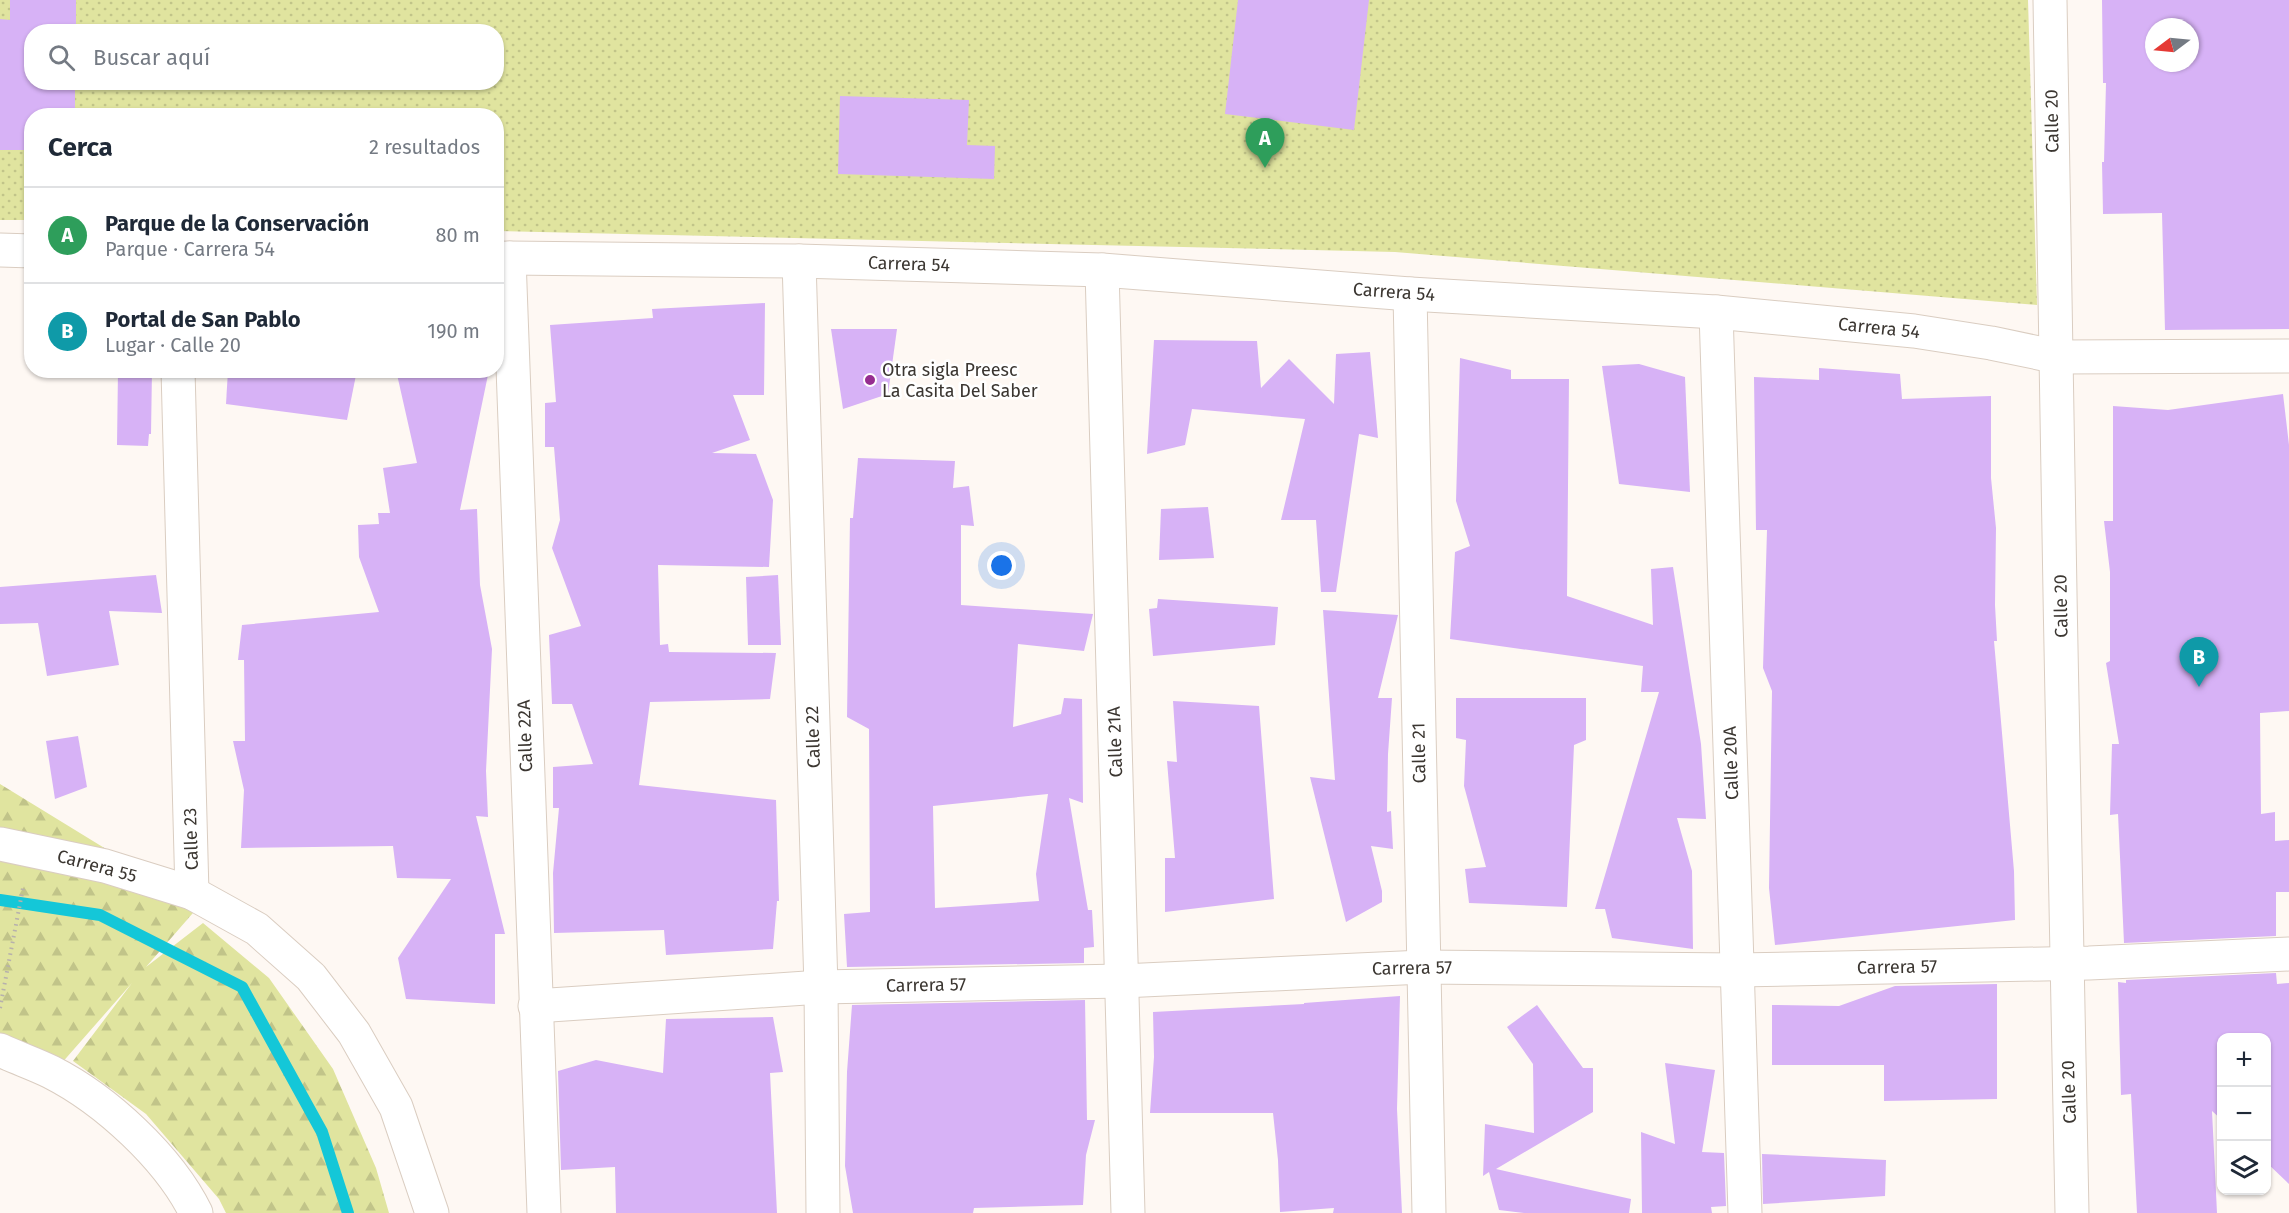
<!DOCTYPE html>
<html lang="es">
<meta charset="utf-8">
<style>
body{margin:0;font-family:"Fira Sans",sans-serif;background:#f6f6f7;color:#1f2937}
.controls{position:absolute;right:18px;bottom:18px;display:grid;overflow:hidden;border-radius:12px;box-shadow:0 2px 4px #0004}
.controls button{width:54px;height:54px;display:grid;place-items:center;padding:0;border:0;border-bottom:2px solid #e0e1e3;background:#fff;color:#1f2937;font:30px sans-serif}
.compass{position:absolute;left:2145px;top:18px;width:54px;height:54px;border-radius:50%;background:#fff;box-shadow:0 2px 4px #0004;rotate:254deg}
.you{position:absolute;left:1002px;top:566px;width:21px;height:21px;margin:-15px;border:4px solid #fff;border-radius:50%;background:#1a73e8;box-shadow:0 0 0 9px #1a73e833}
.badge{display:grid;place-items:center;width:39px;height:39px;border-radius:50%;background:#2563eb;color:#fff;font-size:20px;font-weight:700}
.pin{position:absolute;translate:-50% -50px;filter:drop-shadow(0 2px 3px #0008)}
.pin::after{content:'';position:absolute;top:32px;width:21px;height:18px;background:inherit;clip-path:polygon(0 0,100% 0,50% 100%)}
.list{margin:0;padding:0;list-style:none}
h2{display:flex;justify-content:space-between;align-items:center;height:78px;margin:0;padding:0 24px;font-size:26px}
h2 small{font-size:20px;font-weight:400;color:#747a83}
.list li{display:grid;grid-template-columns:39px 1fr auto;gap:18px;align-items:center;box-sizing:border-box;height:96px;padding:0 24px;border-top:2px solid #e0e1e3}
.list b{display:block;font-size:22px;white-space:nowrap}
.list p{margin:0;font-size:20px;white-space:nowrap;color:#747a83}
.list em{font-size:20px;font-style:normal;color:#747a83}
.icon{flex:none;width:33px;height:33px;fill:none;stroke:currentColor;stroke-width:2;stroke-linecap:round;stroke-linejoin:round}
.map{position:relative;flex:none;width:2289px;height:1213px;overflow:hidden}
.search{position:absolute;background:#fff;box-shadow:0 2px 4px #0004;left:24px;top:24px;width:480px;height:66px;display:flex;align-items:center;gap:15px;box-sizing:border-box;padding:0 21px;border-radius:24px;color:#747a83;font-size:22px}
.panel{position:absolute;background:#fff;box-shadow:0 2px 4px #0004;left:24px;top:108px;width:480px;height:270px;border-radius:24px}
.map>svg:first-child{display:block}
.forest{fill:url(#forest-firs)}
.park{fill:url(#park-dots);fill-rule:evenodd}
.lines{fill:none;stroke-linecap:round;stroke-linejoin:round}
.stream{stroke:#14c7d8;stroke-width:12}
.building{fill:#d7b2f6;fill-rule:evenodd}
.minor-casing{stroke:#dacdc1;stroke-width:35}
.tertiary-casing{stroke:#dacdc1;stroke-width:35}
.path{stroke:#b7b1ac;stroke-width:4;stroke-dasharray:1.5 4.5;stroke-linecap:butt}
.minor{stroke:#fff;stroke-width:33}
.tertiary{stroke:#fff;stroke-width:33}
.poi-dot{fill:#962d90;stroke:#fff;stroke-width:2}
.labels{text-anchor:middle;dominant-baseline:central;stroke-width:5;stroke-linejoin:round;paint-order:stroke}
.street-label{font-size:18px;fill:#3b3631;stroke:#fff}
.poi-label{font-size:18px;fill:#3b3631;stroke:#fff;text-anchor:start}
</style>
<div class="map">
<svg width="2289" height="1213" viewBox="0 0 2289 1213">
<defs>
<pattern id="forest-firs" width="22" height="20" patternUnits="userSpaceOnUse" patternTransform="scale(1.5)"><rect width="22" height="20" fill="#e0e49f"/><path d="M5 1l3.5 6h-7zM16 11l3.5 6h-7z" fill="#c1c489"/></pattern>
<pattern id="park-dots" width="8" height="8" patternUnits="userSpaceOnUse" patternTransform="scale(1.5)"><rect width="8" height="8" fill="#e0e49f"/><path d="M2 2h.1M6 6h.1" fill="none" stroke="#c1c489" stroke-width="1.8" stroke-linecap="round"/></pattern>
</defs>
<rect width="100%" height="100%" fill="#fef8f3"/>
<path class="forest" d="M0 784 199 906 146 967 203 923 269 978 333 1069 376 1168 389 1213H226L219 1199 146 1114 73 1061 132 983 53 1073 0 1050Z"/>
<path class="park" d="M0 0H2028L2037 305 1395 252 497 231 496 116H32L31 220H0ZM32 32H496V82H32Z"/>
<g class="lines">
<path class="stream" d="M0 900 100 915 242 987 322 1132 348 1213"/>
</g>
<g class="building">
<path d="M10 0H76V32H32V82H75V116H32V150H0V19L10 20Z"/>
<path d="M1238 0H1369L1354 130 1225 114Z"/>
<path d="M2102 0H2289V329L2165 330 2162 213 2103 214 2102 162H2104L2106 83H2103ZM2154 27H2190V63H2154Z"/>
<path d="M840 96 969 100 967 145 995 146 994 179 838 174Z"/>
<path d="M765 303 764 395H733L750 440 712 453 756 454 773 500 769 567 658 565 660 645 668 644 669 652 776 653 770 699 650 702 639 785 776 800 779 901H777L773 949 666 955 664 930 554 933 553 873 559 808H553V767L593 764 572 704H552L549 635 581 626 552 548 560 520 554 447H545V403L556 402 550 325 653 318 652 309Z"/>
<path d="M831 329H897L888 394 843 409Z"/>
<path d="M1154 340 1257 341 1261 388 1289 359 1334 404 1336 354 1370 352 1378 438 1359 434 1336 592H1321L1316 520H1281L1305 419 1192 409 1185 445 1147 454Z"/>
<path d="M1460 358 1511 370V379H1569L1567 596 1653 625 1651 569 1673 567 1701 744 1706 819 1677 818 1692 871 1693 949 1612 938 1605 909H1595L1659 692H1641L1643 666 1450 639 1455 552 1470 546 1456 501Z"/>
<path d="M1639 364 1685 377 1690 492 1619 484 1602 366Z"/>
<path d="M1819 368 1900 374 1902 399 1991 396V478L1996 528 1995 605 1997 641H1994L2014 871 2015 920 1775 945 1769 888 1772 691 1763 668 1767 530H1756L1754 377 1819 380Z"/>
<path d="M118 370H152L151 434H149L148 446 117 445Z"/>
<path d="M228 370H357L347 420 226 404Z"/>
<path d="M396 370H489L460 510 477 509 480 585 492 649 486 771 488 817 476 816 505 934H495V1004L406 999 398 958 451 879 397 878 393 846 241 848 244 790 233 741H245L244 660H238L242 625 379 612 359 557 358 525 379 524 378 513H390L383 468 417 463Z"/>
<path d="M2283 394 2289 445V711L2260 713 2261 814 2275 812V841L2289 840V892H2276V936L2124 943 2118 814 2110 815 2112 744H2119L2106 663 2110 661V572L2104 521H2113V406L2168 410Z"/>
<path d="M858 458 955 461 953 488 969 486 974 526 961 525V605L1093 614 1084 651 1018 644 1013 727 1061 714 1064 698 1082 699 1083 803 1069 798 1088 910H1092L1094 947 1084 948V963L847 967 844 914 870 912 869 729 847 717 850 518H853ZM1048 794 1036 874 1039 901 935 908 933 806Z"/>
<path d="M1208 507 1214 558 1159 560 1161 509Z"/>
<path d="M156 575 162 613 109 611 119 665 47 676 38 623 0 624V587Z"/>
<path d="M778 575 781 645H748L746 577Z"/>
<path d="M1158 599 1278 607 1275 645 1153 656 1149 609 1157 608Z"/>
<path d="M1323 610 1398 615 1378 698H1392L1388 754 1387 812 1391 811 1393 849 1371 846 1382 891V902L1346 922 1310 777 1335 780Z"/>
<path d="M1456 698H1586V740L1574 745 1567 907 1469 903 1465 869 1486 867 1464 786 1466 740 1456 738Z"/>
<path d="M1173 701 1259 706 1274 899 1165 912V858H1175L1167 761 1177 762Z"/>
<path d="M78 736 87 787 55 799 46 741Z"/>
<path d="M2276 973 2277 984 2289 983V1184L2266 1162V1038H2222V1120L2212 1111 2217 1213H2137L2131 1094 2121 1095 2118 982 2126 983V980Z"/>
<path d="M1997 984V1099L1884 1101V1065H1772V1005L1839 1006 1895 986Z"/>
<path d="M1400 996 1397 1109 1402 1213H1333L1334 1208 1280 1212 1278 1160 1273 1113H1150L1154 1057 1153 1012 1304 1004V1003Z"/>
<path d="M1085 1000 1087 1120H1095L1086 1155 1083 1205 974 1208 973 1213H853L845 1166 847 1072 852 1005Z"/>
<path d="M1537 1005 1583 1068H1593V1112L1496 1169 1631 1199 1629 1213H1524L1499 1210 1489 1172 1483 1176 1485 1124 1534 1133 1533 1064 1507 1027Z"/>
<path d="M773 1017 783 1072 770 1073 777 1213H616L615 1167 561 1170 558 1071 596 1060 663 1073 666 1019Z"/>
<path d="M1665 1063 1715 1070 1702 1152 1724 1153 1726 1206 1711 1207 1712 1213H1642L1641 1132 1675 1144Z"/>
<path d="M1762 1154 1886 1160 1885 1196 1763 1204Z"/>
</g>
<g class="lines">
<g class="minor-casing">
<g id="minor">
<path d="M0 250 32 251"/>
<path d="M496 258 799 261 1102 270 1410 294 1716 312 1914 331 1991 343 2058 357 2289 356"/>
<path d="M509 258 544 1213"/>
<path d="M799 261 821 987 823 1213"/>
<path d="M1102 270 1128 1213"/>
<path d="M1410 294 1429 1213"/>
<path d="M1716 312 1745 1213"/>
<path d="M178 370 192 893"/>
<path d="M535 1006 821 987 1122 981 1423 967 1737 970 2089 963 2289 954"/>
</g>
</g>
<g class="tertiary-casing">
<g id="tertiary">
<path d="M2050 0C2059 404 2061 809 2072 1213"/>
<path d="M0 844 105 866 192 893 257 929 311 977 354 1033 396 1107 432 1213"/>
<path d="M0 1050C17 1058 35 1064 51 1072 106 1100 169 1158 196 1213"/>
</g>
</g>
<path class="path" d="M0 1008 23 888"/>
<use href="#minor" class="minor"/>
<use href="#tertiary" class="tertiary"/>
</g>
<circle class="poi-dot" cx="870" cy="380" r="6"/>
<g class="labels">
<g class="street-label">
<text transform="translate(2052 121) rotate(-91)">Calle 20</text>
<text transform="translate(909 264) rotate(2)">Carrera 54</text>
<text transform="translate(1394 292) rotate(4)">Carrera 54</text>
<text transform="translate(1879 328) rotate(6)">Carrera 54</text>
<text transform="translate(2061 606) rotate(-91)">Calle 20</text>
<text transform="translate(525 736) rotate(-92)">Calle 22A</text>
<text transform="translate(813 737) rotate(-92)">Calle 22</text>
<text transform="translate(1115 742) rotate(-92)">Calle 21A</text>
<text transform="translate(1419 753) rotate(-91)">Calle 21</text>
<text transform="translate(1731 763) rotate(-92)">Calle 20A</text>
<text transform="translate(191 839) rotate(-92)">Calle 23</text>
<text transform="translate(97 866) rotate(15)">Carrera 55</text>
<text transform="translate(1897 967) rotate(-1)">Carrera 57</text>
<text transform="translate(1412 968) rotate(-1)">Carrera 57</text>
<text transform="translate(926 985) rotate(-1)">Carrera 57</text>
<text transform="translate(2069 1092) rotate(-92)">Calle 20</text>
</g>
<g class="poi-label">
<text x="882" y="370">Otra sigla Preesc<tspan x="882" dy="21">La Casita Del Saber</tspan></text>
</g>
</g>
</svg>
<div class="controls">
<button>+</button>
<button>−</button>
<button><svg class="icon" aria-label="layers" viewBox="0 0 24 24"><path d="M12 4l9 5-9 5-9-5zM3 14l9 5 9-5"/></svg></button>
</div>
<svg class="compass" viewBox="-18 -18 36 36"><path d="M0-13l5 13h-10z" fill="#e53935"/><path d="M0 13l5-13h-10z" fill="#747a83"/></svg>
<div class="you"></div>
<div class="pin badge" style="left:1265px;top:168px;background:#2e9e5b">A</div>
<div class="pin badge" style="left:2199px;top:687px;background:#0f9aa8">B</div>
<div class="search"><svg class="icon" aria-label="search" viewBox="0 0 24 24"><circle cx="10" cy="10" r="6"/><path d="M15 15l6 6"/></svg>Buscar aquí</div>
<section class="panel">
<h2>Cerca<small>2 resultados</small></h2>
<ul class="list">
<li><span class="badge" style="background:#2e9e5b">A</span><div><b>Parque de la Conservación</b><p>Parque · Carrera 54</p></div><em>80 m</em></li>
<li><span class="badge" style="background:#0f9aa8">B</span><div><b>Portal de San Pablo</b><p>Lugar · Calle 20</p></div><em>190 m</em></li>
</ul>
</section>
</div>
